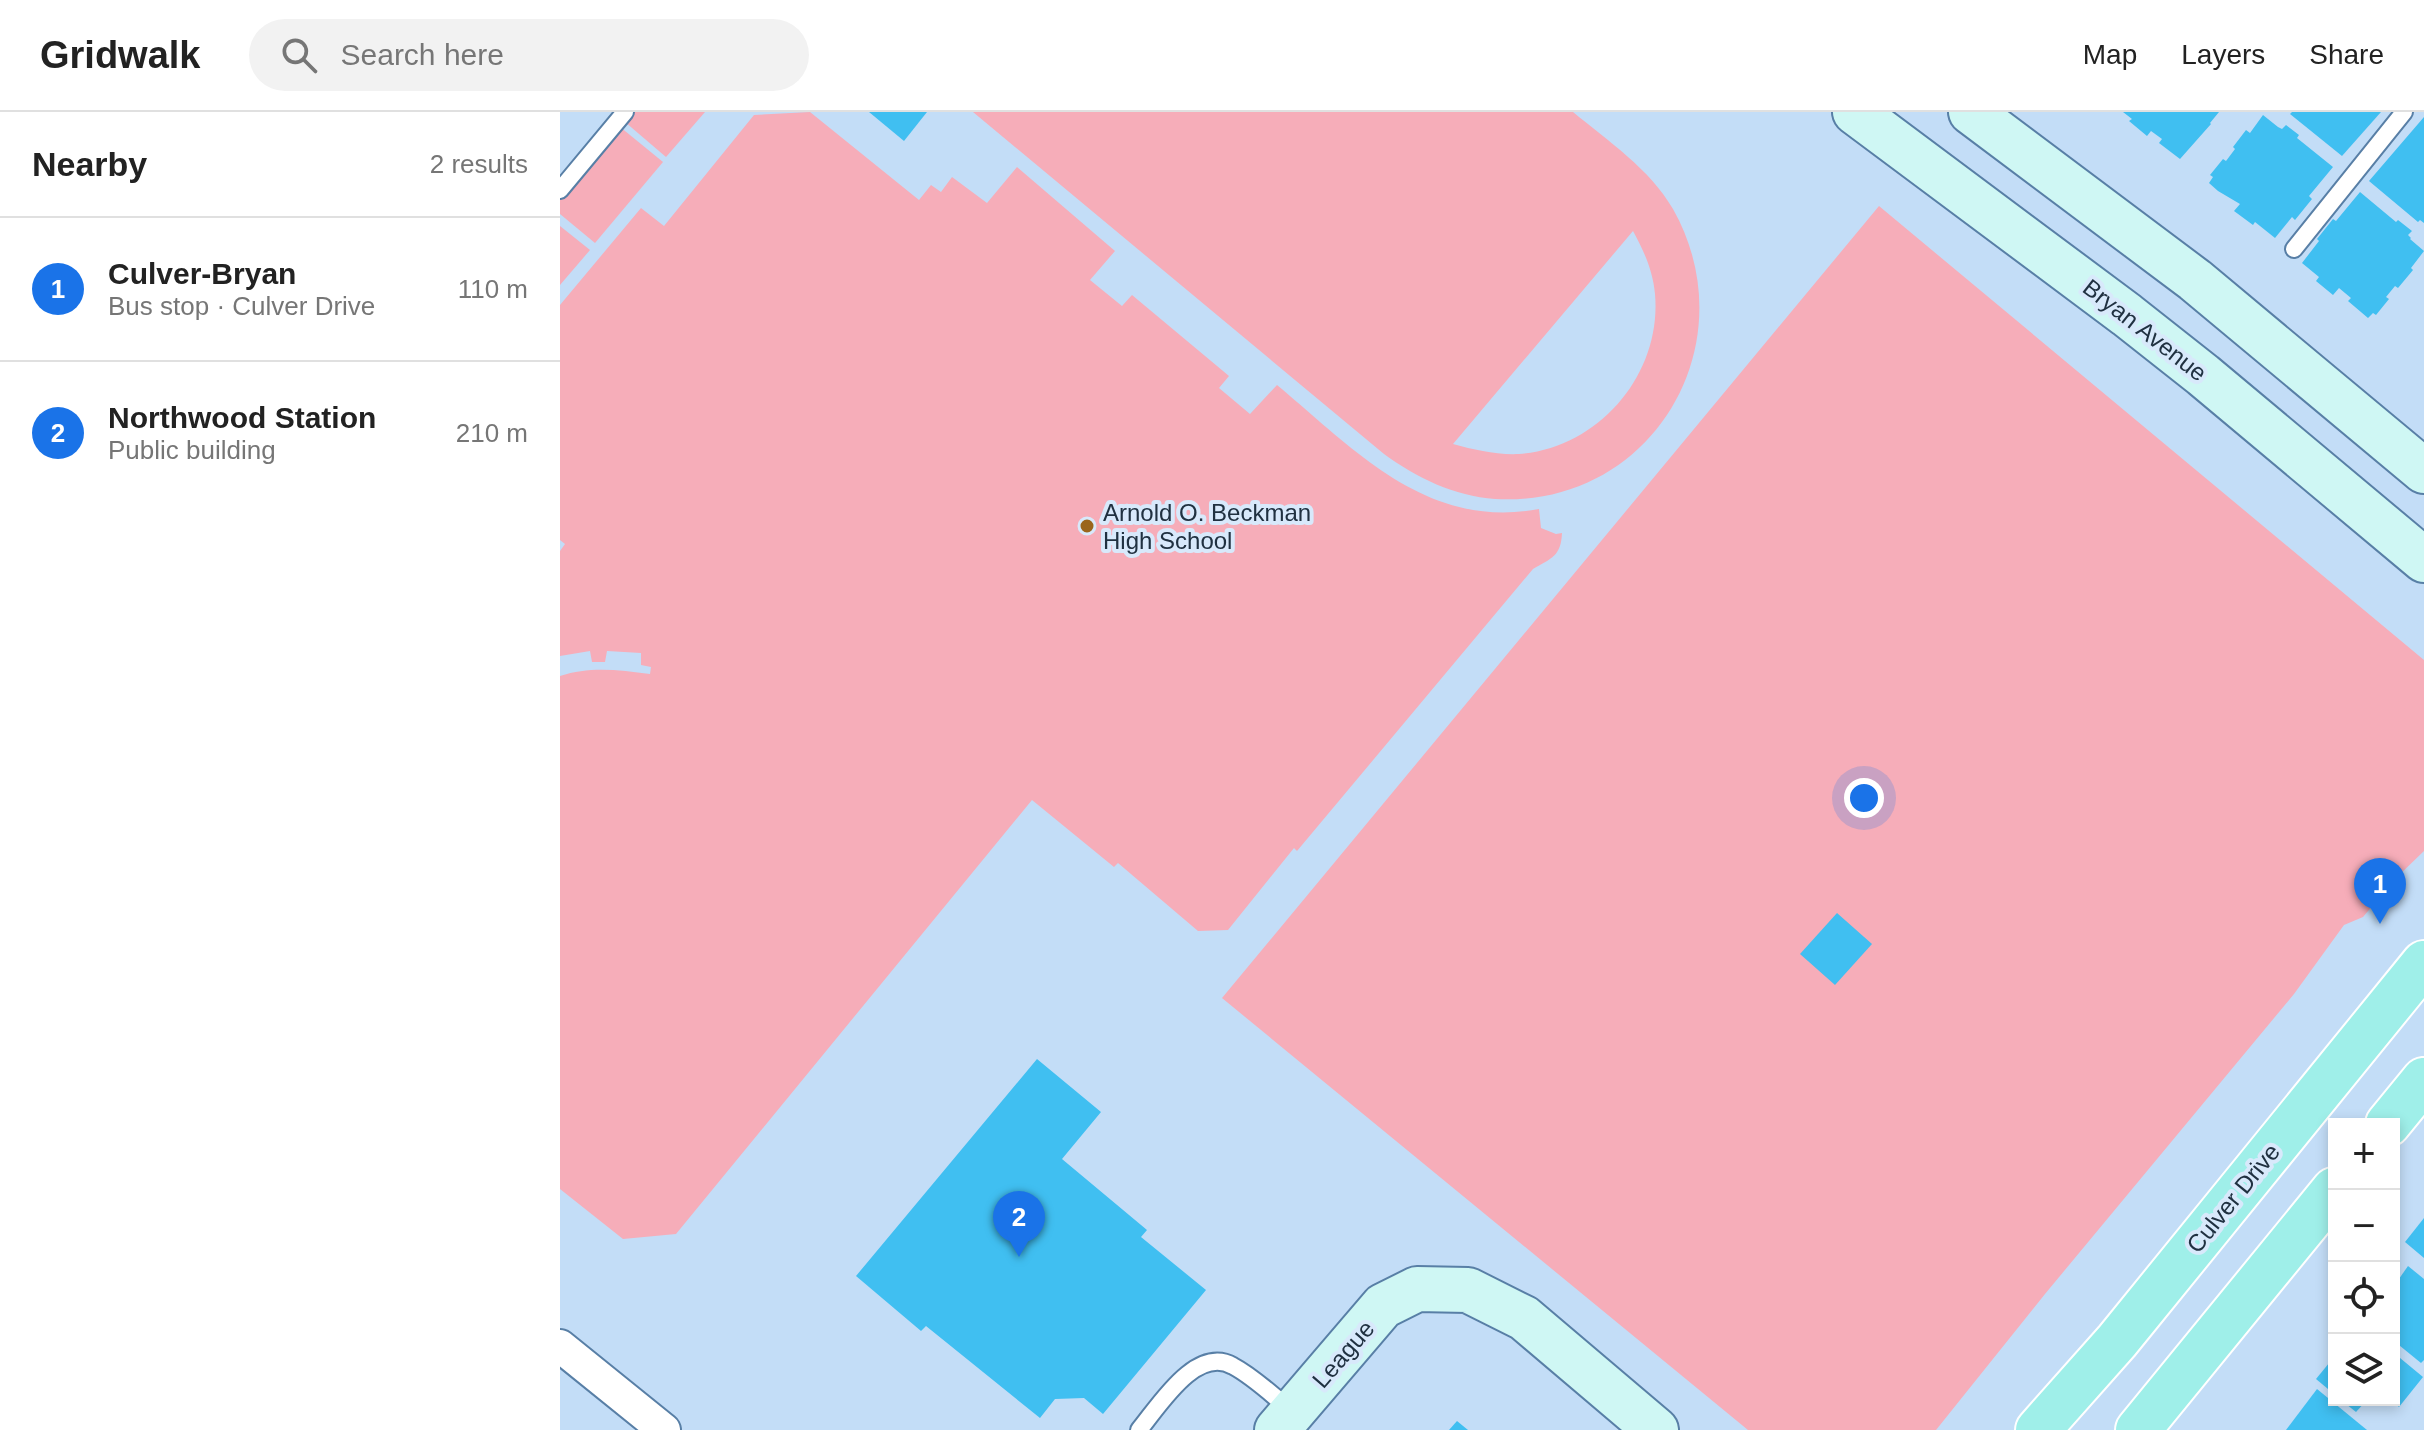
<!DOCTYPE html>
<meta charset="utf-8">
<style>
body{margin:0;font-family:Arial,sans-serif;background:#f2f2f2;color:#222}
.controls{position:absolute;right:24px;bottom:24px;display:grid;overflow:hidden;border-radius:0px;box-shadow:0 4px 12px #0003}
.controls button{width:72px;height:72px;display:grid;place-items:center;padding:0;border:0;border-bottom:2px solid #e0e0e0;background:#fff;color:#222;font:40px sans-serif}
.you{position:absolute;left:1304px;top:686px;width:28px;height:28px;margin:-20px;border:6px solid #fff;border-radius:50%;background:#1a73e8;box-shadow:0 0 0 12px #1a73e833}
.badge{display:grid;place-items:center;width:52px;height:52px;border-radius:50%;background:#1a73e8;color:#fff;font-size:26px;font-weight:700}
.pin{position:absolute;translate:-50% -66px;filter:drop-shadow(0 2px 4px #0008)}
.pin::after{content:'';position:absolute;top:42px;width:28px;height:24px;background:inherit;clip-path:polygon(0 0,100% 0,50% 100%)}
.list{margin:0;padding:0;list-style:none}
h2{display:flex;justify-content:space-between;align-items:center;height:104px;margin:0;padding:0 32px;font-size:34px}
h2 small{font-size:26px;font-weight:400;color:#767676}
.list li{display:grid;grid-template-columns:52px 1fr auto;gap:24px;align-items:center;box-sizing:border-box;height:144px;padding:0 32px;border-top:2px solid #e0e0e0}
.list b{display:block;font-size:30px;white-space:nowrap}
.list p{margin:0;font-size:26px;white-space:nowrap;color:#767676}
.list em{font-size:26px;font-style:normal;color:#767676}
.icon{flex:none;width:44px;height:44px;fill:none;stroke:currentColor;stroke-width:2;stroke-linecap:round;stroke-linejoin:round}
.map{position:relative;flex:none;width:1864px;height:1318px;overflow:hidden}
header{display:flex;align-items:center;gap:48px;box-sizing:border-box;height:112px;padding:0 40px;background:#fff;border-bottom:2px solid #e0e0e0}
header strong{font-size:38px}
nav{display:flex;gap:44px;margin-inline-start:auto;font-size:28px}
.search{width:560px;height:72px;background:#f2f2f2;display:flex;align-items:center;gap:20px;box-sizing:border-box;padding:0 28px;border-radius:44px;color:#767676;font-size:30px}
main{display:flex}
aside{flex:1;background:#fff}
.map>svg:first-child{display:block}
.green{fill:#f6adb9;fill-rule:evenodd}
.building{fill:#40bff1}
.lines{fill:none;stroke-linecap:round;stroke-linejoin:round}
.lane-casing{stroke:#587fa6;stroke-width:20}
.street-casing{stroke:#587fa6;stroke-width:36}
.secondary-casing{stroke:#587fa6;stroke-width:48}
.primary-casing{stroke:#fff;stroke-width:48}
.lane{stroke:#fff;stroke-width:16}
.street{stroke:#fff;stroke-width:32}
.secondary{stroke:#cff7f4;stroke-width:44}
.primary{stroke:#9fefe9;stroke-width:44}
.poi-dot{fill:#9a651d;stroke:#d8e9fb;stroke-width:3}
.labels{text-anchor:middle;dominant-baseline:central;stroke-width:8;stroke-linejoin:round;paint-order:stroke}
.street-label{font-size:24px;fill:#203141;stroke:#d8e9fb}
.poi-label{font-size:24px;fill:#203141;stroke:#d8e9fb;text-anchor:start}
</style>
<header>
<strong>Gridwalk</strong>
<div class="search"><svg class="icon" aria-label="search" viewBox="0 0 24 24"><circle cx="10" cy="10" r="6"/><path d="M15 15l6 6"/></svg>Search here</div>
<nav><a>Map</a><a>Layers</a><a>Share</a></nav>
</header>
<main>
<aside>
<h2>Nearby<small>2 results</small></h2>
<ul class="list">
<li><span class="badge">1</span><div><b>Culver-Bryan</b><p>Bus stop · Culver Drive</p></div><em>110 m</em></li>
<li><span class="badge">2</span><div><b>Northwood Station</b><p>Public building</p></div><em>210 m</em></li>
</ul>
</aside>
<div class="map">
<svg width="1864" height="1318" viewBox="0 0 1864 1318">
<rect width="100%" height="100%" fill="#c3ddf7"/>
<g class="green">
<path d="M61 0H145L106 45 58 4Z"/>
<path d="M250 0 359 88 371 73 381 80 392 65 427 91 457 55 555 139 530 168 562 194 572 183 669 264 659 276 690 302 717 273C795 338 867 418 979 397L981 416 996 422 1002 421C1001 444 992 446 973 457L737 739 734 736 668 818 638 819 558 751 554 755 472 688 116 1122 63 1127 0 1077V564C30 554 59 558 90 562L91 555 81 553V541L47 539 45 550H32L30 539 0 544V439L5 432 0 428V193L81 96 104 114 194 3Z"/>
<path d="M413 0H1013C1048 29 1090 57 1113 97 1189 232 1092 396 935 387 894 384 857 366 824 342ZM1073 119C1084 139 1093 159 1095 182 1102 262 1039 336 959 342 936 343 915 338 893 332Z"/>
<path d="M54 10 103 50 35 131 0 102V73Z"/>
<path d="M1319 94 1864 548V739L1835 767 1803 805 1784 813 1734 882 1485 1182 1376 1318H1188L662 886Z"/>
<path d="M0 114 30 138 0 173Z"/>
</g>
<g class="building">
<path d="M309 0H367L344 29Z"/>
<path d="M1563 0H1659L1650 11 1651 12 1620 47 1599 31 1602 27 1591 19 1587 24 1569 9 1572 7Z"/>
<path d="M1732 0H1821L1782 44 1730 2Z"/>
<path d="M1703 3 1718 15 1722 17 1726 13 1739 23 1737 26 1773 55 1749 84 1752 87 1735 108 1732 105 1715 126 1695 110 1693 113 1674 99 1680 92 1658 79 1649 71 1653 65 1650 63 1663 47 1666 49 1675 37 1673 35 1686 18 1690 21Z"/>
<path d="M1864 5V111L1860 108 1858 110 1809 69Z"/>
<path d="M1800 80 1836 110 1838 108 1852 119 1848 123 1851 126 1850 127 1864 139 1851 156 1853 158 1838 176 1835 174 1826 185 1829 187 1816 203 1813 201 1808 206 1788 189 1791 186 1779 176 1773 183 1756 169 1759 165 1742 151 1759 129 1757 127 1773 107 1776 109Z"/>
<path d="M1277 801 1312 832 1275 873 1240 842Z"/>
<path d="M477 947 541 1000 502 1047 587 1118 581 1125 646 1178 543 1302 524 1286 495 1287 480 1306 366 1214 361 1219 296 1164Z"/>
<path d="M1864 1106V1146L1845 1130Z"/>
<path d="M1848 1154 1864 1167V1248L1861 1251 1834 1229V1174Z"/>
<path d="M1834 1241 1863 1265 1839 1295 1831 1288H1834Z"/>
<path d="M1774 1245V1282L1756 1267Z"/>
<path d="M1757 1277 1807 1318H1726Z"/>
<path d="M1781 1288H1807L1796 1300Z"/>
<path d="M897 1309 908 1318H889Z"/>
</g>
<g class="lines">
<g class="lane-casing">
<g id="lane">
<path d="M0 78 65 0"/>
<path d="M1734 137 1844 0"/>
<path d="M579 1318C599 1294 636 1233 673 1254 694 1265 713 1284 732 1299"/>
</g>
</g>
<g class="street-casing">
<path id="street" d="M0 1234 104 1318"/>
</g>
<g class="secondary-casing">
<g id="secondary">
<path d="M1295 0 1567 203 1643 263 1864 448"/>
<path d="M1411 0 1635 168 1864 359"/>
<path d="M717 1318 823 1194 857 1177 908 1178 964 1206 1096 1318"/>
</g>
</g>
<g class="primary-casing">
<g id="primary">
<path d="M1828 1012 1864 968"/>
<path d="M1478 1318 1557 1229 1864 851"/>
<path d="M1578 1318 1774 1078"/>
</g>
</g>
<use href="#lane" class="lane"/>
<use href="#street" class="street"/>
<use href="#secondary" class="secondary"/>
<use href="#primary" class="primary"/>
</g>
<circle class="poi-dot" cx="527" cy="414" r="8"/>
<g class="labels">
<g class="street-label">
<text transform="translate(1585 218) rotate(38)">Bryan Avenue</text>
<text transform="translate(1673 1086) rotate(-51)">Culver Drive</text>
<text transform="translate(783 1242) rotate(-49)">League</text>
</g>
<g class="poi-label">
<text x="543" y="400">Arnold O. Beckman<tspan x="543" dy="28">High School</tspan></text>
</g>
</g>
</svg>
<div class="controls">
<button>+</button>
<button>−</button>
<button><svg class="icon" aria-label="locate" viewBox="0 0 24 24"><circle cx="12" cy="12" r="6"/><path d="M12 2v4M12 18v4M2 12h4M18 12h4"/></svg></button>
<button><svg class="icon" aria-label="layers" viewBox="0 0 24 24"><path d="M12 4l9 5-9 5-9-5zM3 14l9 5 9-5"/></svg></button>
</div>
<div class="you"></div>
<div class="pin badge" style="left:1820px;top:812px">1</div>
<div class="pin badge" style="left:459px;top:1145px">2</div>
</div>
</main>
